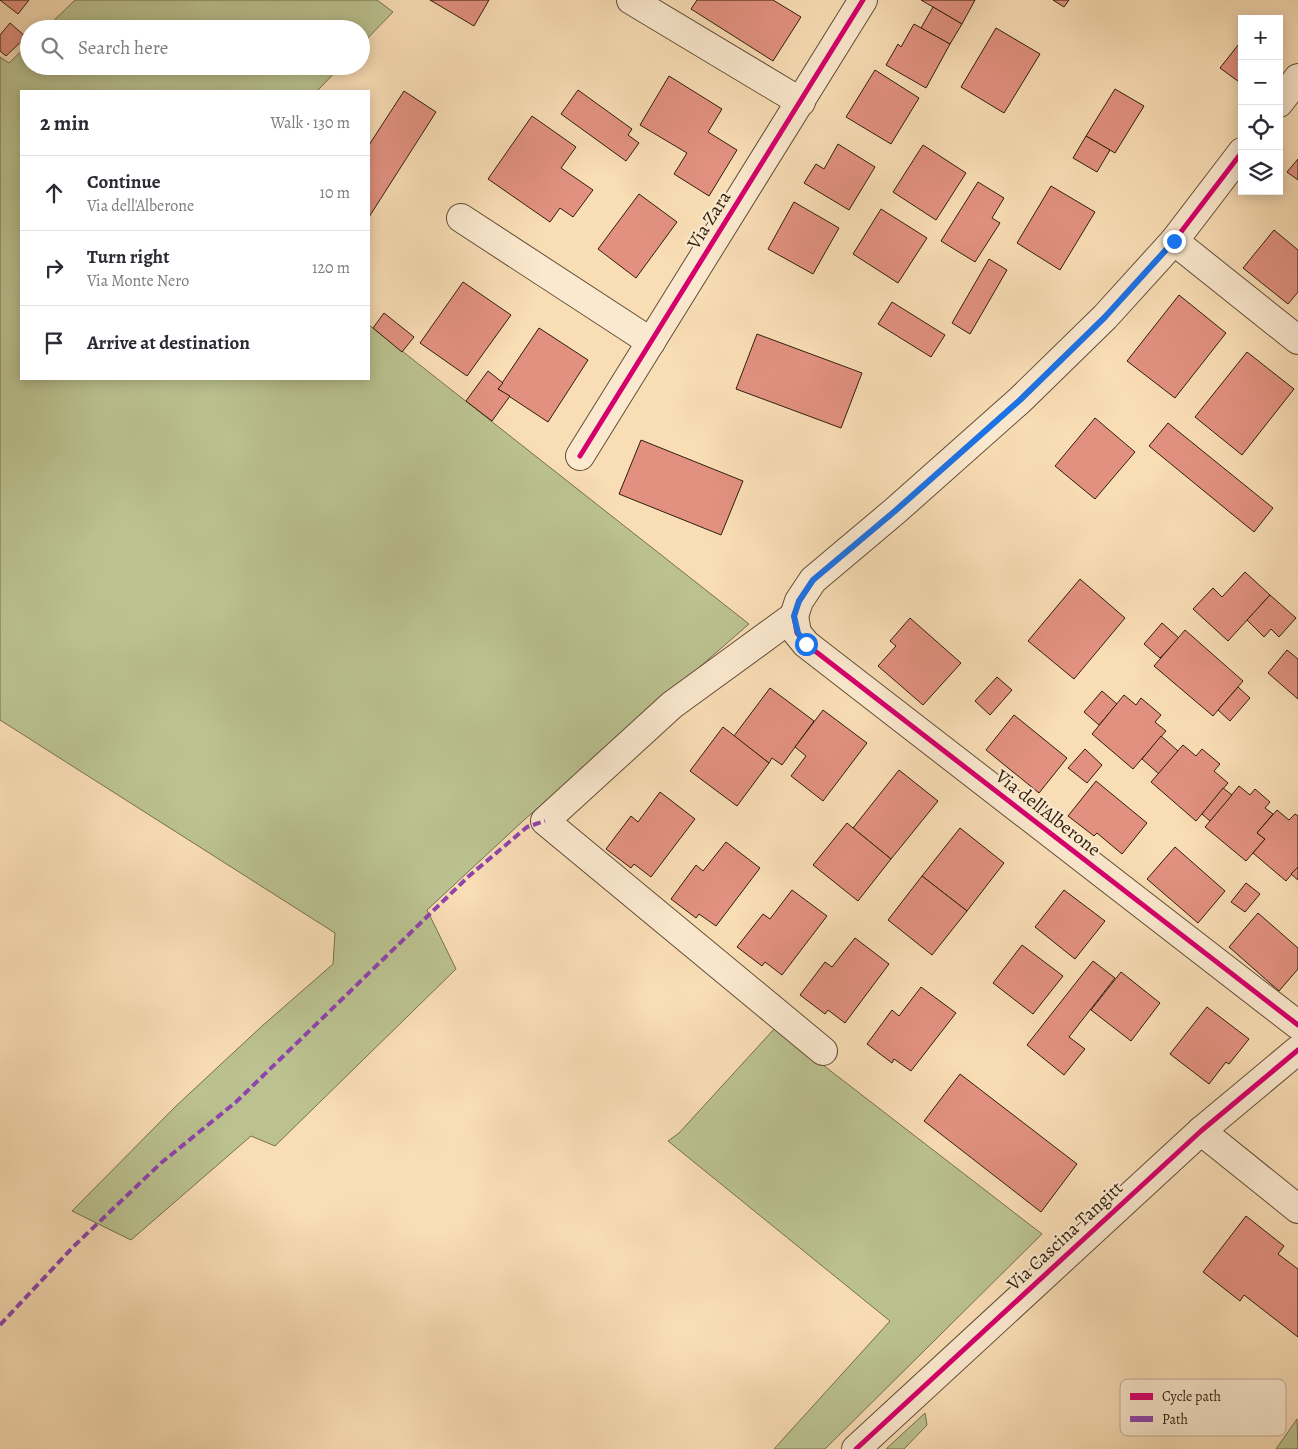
<!DOCTYPE html>
<meta charset="utf-8">
<style>
body{margin:0;font-family:Alegreya,serif;background:#f7f7f7;color:#2b2b33}
.controls{position:absolute;right:15px;top:15px;display:grid;overflow:hidden;border-radius:0px;box-shadow:0 2px 12px #0003}
.controls button{width:45px;height:45px;display:grid;place-items:center;padding:0;border:0;border-bottom:1px solid #e1e1e2;background:#fff;color:#2b2b33;font:25px sans-serif}
.stop{position:absolute;width:15px;height:15px;margin:-11px;border:4px solid #1a73e8;border-radius:50%;background:#fff}
.stop.end{background:#1a73e8;border-color:#fff;box-shadow:0 1px 5px #0008}
.list{margin:0;padding:0;list-style:none}
h2{display:flex;justify-content:space-between;align-items:center;height:65px;margin:0;padding:0 20px;font-size:21px}
h2 small{font-size:16px;font-weight:400;color:#7c7c81}
.list li{display:grid;grid-template-columns:32px 1fr auto;gap:15px;align-items:center;box-sizing:border-box;height:75px;padding:0 20px;border-top:1px solid #e1e1e2}
.list b{display:block;font-size:19px;white-space:nowrap}
.list p{margin:0;font-size:16px;white-space:nowrap;color:#7c7c81}
.list em{font-size:16px;font-style:normal;color:#7c7c81}
.icon{flex:none;width:28px;height:28px;fill:none;stroke:currentColor;stroke-width:2;stroke-linecap:round;stroke-linejoin:round}
.map{position:relative;flex:none;width:1298px;height:1449px;overflow:hidden}
.search{position:absolute;background:#fff;box-shadow:0 2px 12px #0003;left:20px;top:20px;width:350px;height:55px;display:flex;align-items:center;gap:12px;box-sizing:border-box;padding:0 18px;border-radius:28px;color:#7c7c81;font-size:19px}
.panel{position:absolute;background:#fff;box-shadow:0 2px 12px #0003;left:20px;top:90px;width:350px;height:290px;border-radius:0px}
.map>svg:first-child{display:block}
.green{fill:#bbc290;stroke:#75704e}
.building{fill:#e29180;stroke:#2f1e0c}
.lines{fill:none;stroke-linecap:round;stroke-linejoin:round}
.minor-casing{stroke:#624e36;stroke-width:30}
.minor{stroke:#fbe9cf;stroke-width:28}
.quiet{stroke:#8e44ad;stroke-width:4;stroke-dasharray:8 4;stroke-linecap:butt}
.cycleway-casing{stroke:#fbe9cf;stroke-width:8}
.cycleway{stroke:#d6006c;stroke-width:5}
.route{stroke:#1a73e8;stroke-width:6}
.labels{text-anchor:middle;dominant-baseline:central;stroke-width:4.5;stroke-linejoin:round;paint-order:stroke}
.street-label{font-size:19px;fill:#2f1e0c;stroke:#fbe9cf}
.key{fill:#fbe9cf;stroke:#beac94;stroke-width:1}
.key-label{font-size:14px;fill:#2f1e0c}
</style>
<div class="map">
<svg width="1298" height="1449" viewBox="0 0 1298 1449">
<rect width="100%" height="100%" fill="#f9ddb5"/>
<filter id="stains"><feTurbulence type="fractalNoise" baseFrequency=".004" numOctaves="4"/><feColorMatrix values="0 0 0 0 .2 0 0 0 0 .09 0 0 0 0 .02 0 0 0 .5 -.17"/></filter>
<radialGradient id="worn" r=".72"><stop offset=".6" stop-color="#630" stop-opacity="0"/><stop offset="1" stop-color="#630" stop-opacity=".3"/></radialGradient>
<g class="green">
<path d="M75 0H377L393 12 361 45V29H45Z"/>
<path d="M29 44V66H341L317 91H21V379H369V325L749 624 524 820 427 910 456 969 275 1146 251 1136 131 1240 72 1211 176 1106 262 1026 333 964 335 933 0 720V57L9 63Z"/>
<path d="M775 1028 1042 1234 825 1449H774L890 1321 668 1141 679 1133Z"/>
<path d="M925 1413 927 1425 904 1449H886Z"/>
<path d="M1297 1419 1298 1449H1276Z"/>
</g>
<g class="building">
<path d="M0 0H29L18 14Z"/>
<path d="M430 0H489L474 26Z"/>
<path d="M697 0H773L801 17 773 61 691 9Z"/>
<path d="M921 0H975L962 24Z"/>
<path d="M1053 0H1069L1064 7Z"/>
<path d="M933 7 962 24 950 44 921 28Z"/>
<path d="M10 23 26 37 6 56 0 51V35Z"/>
<path d="M914 24 950 44 926 88 886 65 898 44 901 47Z"/>
<path d="M996 28 1040 54 1004 113 961 87Z"/>
<path d="M1242 40V84L1220 68Z"/>
<path d="M875 70 919 98 891 144 846 117Z"/>
<path d="M669 76 722 109 708 132 737 150 709 196 674 174 687 153 640 125Z"/>
<path d="M1115 89 1144 106 1115 153 1086 136Z"/>
<path d="M578 90 632 129 628 135 639 143 626 161 561 114Z"/>
<path d="M404 91 436 112 369 217V145Z"/>
<path d="M532 116 576 147 561 168 593 190 573 217 560 208 550 222 488 179Z"/>
<path d="M1086 136 1110 150 1097 172 1073 158Z"/>
<path d="M838 144 875 167 849 210 804 183 816 164 824 169Z"/>
<path d="M923 145 966 173 936 220 893 192Z"/>
<path d="M1298 159V180L1287 172Z"/>
<path d="M978 182 1004 198 992 218 1000 223 975 262 941 241Z"/>
<path d="M1051 186 1095 212 1060 270 1017 243Z"/>
<path d="M639 194 677 222 636 278 598 249Z"/>
<path d="M794 202 839 228 813 274 768 249Z"/>
<path d="M881 209 927 238 898 283 853 254Z"/>
<path d="M1274 230 1298 250V292L1288 304 1243 268Z"/>
<path d="M989 259 1007 270 970 334 952 323Z"/>
<path d="M463 282 511 315 467 376 420 343Z"/>
<path d="M1179 295 1226 333 1175 398 1127 361Z"/>
<path d="M892 302 945 335 931 357 878 324Z"/>
<path d="M384 313 414 337 402 352 373 328Z"/>
<path d="M539 328 588 360 548 422 498 389Z"/>
<path d="M757 334 862 373 841 428 736 389Z"/>
<path d="M1247 352 1294 389 1242 455 1195 417Z"/>
<path d="M488 371 503 383 498 389 510 396 492 421 466 401Z"/>
<path d="M1095 418 1135 452 1095 499 1055 466Z"/>
<path d="M1168 423 1273 508 1254 532 1149 446Z"/>
<path d="M641 440 743 481 721 535 619 494Z"/>
<path d="M1245 572 1270 595 1228 641 1193 609 1213 588 1222 597Z"/>
<path d="M1080 579 1125 618 1074 679 1028 641Z"/>
<path d="M1270 595 1296 618 1279 637 1271 629 1264 637 1247 620Z"/>
<path d="M910 618 961 663 923 705 878 666 896 646 890 641Z"/>
<path d="M1162 623 1179 638 1160 658 1144 644Z"/>
<path d="M1185 630 1243 681 1213 716 1154 666Z"/>
<path d="M1287 650 1298 659V699L1268 673Z"/>
<path d="M997 677 1012 690 990 715 975 701Z"/>
<path d="M1238 687 1250 698 1230 721 1218 710Z"/>
<path d="M770 688 814 721 782 765 772 758 769 763 734 736Z"/>
<path d="M1102 691 1117 704 1099 725 1084 712Z"/>
<path d="M1124 695 1136 705 1141 698 1161 715 1155 722 1166 731 1133 769 1092 734Z"/>
<path d="M823 710 867 743 823 801 791 776 806 756 795 747Z"/>
<path d="M1014 715 1067 758 1039 793 986 750Z"/>
<path d="M723 727 769 763 737 806 690 771Z"/>
<path d="M1161 736 1178 751 1159 774 1142 759Z"/>
<path d="M1183 745 1196 756 1202 749 1220 764 1214 771 1228 783 1196 821 1151 782Z"/>
<path d="M1085 749 1102 765 1087 783 1068 768Z"/>
<path d="M899 770 938 801 891 859 853 828Z"/>
<path d="M1096 781 1147 823 1122 854 1097 833 1094 836 1068 816Z"/>
<path d="M1239 786 1250 795 1255 789 1270 802 1265 808 1273 814 1257 833 1265 839 1246 861 1205 827Z"/>
<path d="M1223 788 1232 795 1210 821 1202 814Z"/>
<path d="M660 792 695 819 651 877 634 864 631 868 606 849 631 816 638 822Z"/>
<path d="M1277 810 1289 820 1295 814 1298 816V867L1286 881 1253 853 1265 839 1257 833Z"/>
<path d="M847 823 891 859 858 901 813 865Z"/>
<path d="M960 828 1004 863 967 911 922 876Z"/>
<path d="M726 842 760 868 716 926 699 914 696 918 671 899 696 865 703 871Z"/>
<path d="M1175 847 1225 891 1198 923 1147 879Z"/>
<path d="M1298 867V880L1291 874Z"/>
<path d="M922 876 967 911 932 955 888 920Z"/>
<path d="M1246 883 1260 894 1245 912 1231 902Z"/>
<path d="M792 890 827 916 782 975 765 962 762 966 737 947 763 914 770 919Z"/>
<path d="M1064 890 1105 921 1075 959 1035 927Z"/>
<path d="M1258 913 1298 948V969L1279 991 1229 947Z"/>
<path d="M855 938 889 964 845 1023 828 1010 825 1014 800 995 825 962 832 967Z"/>
<path d="M1022 945 1063 976 1033 1014 993 983Z"/>
<path d="M1093 961 1115 978 1069 1037 1085 1049 1064 1075 1027 1045Z"/>
<path d="M1121 972 1160 1003 1131 1041 1091 1010Z"/>
<path d="M921 987 956 1013 911 1071 894 1059 892 1063 867 1044 892 1010 899 1016Z"/>
<path d="M1207 1007 1249 1039 1229 1064 1226 1062 1209 1084 1170 1054Z"/>
<path d="M960 1074 1077 1164 1041 1212 924 1121Z"/>
<path d="M1246 1216 1284 1246 1278 1254 1298 1269V1337L1244 1295 1240 1301 1203 1272Z"/>
</g>
<g class="lines">
<g class="minor-casing">
<g id="minor">
<path d="M631 0 801 102"/>
<path d="M1279 103 1298 78"/>
<path d="M461 218 651 342"/>
<path d="M1174 241 1298 340"/>
<path d="M580 456 863 0"/>
<path d="M794 616 672 705 545 821 823 1051"/>
<path d="M794 616 797 633 806 644 1298 1025"/>
<path d="M794 616 799 601 813 580 895 511 1020 400 1105 317 1174 241 1242 152"/>
<path d="M1201 1131 1298 1209"/>
<path d="M856 1449 1201 1131 1298 1050"/>
</g>
</g>
<use href="#minor" class="minor"/>
<path class="quiet" d="M0 1325 73 1247 161 1163 236 1102 469 876 527 827 545 821"/>
<g class="cycleway-casing">
<g id="cycleway">
<path d="M1242 152 1174 241 1105 317 1020 400 895 511 813 580 799 601 794 616 797 633 806 644 1298 1025"/>
<path d="M580 456 863 0"/>
<path d="M856 1449 1201 1131 1298 1050"/>
</g>
</g>
<use href="#cycleway" class="cycleway"/>
</g>
<g class="lines">
<path class="route" d="M806 644 798 633 794 616 799 601 813 580 895 511 1020 400 1105 317 1174 241"/>
</g>
<g class="labels">
<g class="street-label">
<text transform="translate(709 220) rotate(-58)">Via Zara</text>
<text transform="translate(1048 813) rotate(38)">Via dell'Alberone</text>
<text transform="translate(1065 1236) rotate(-43)">Via Cascina Tangitt</text>
</g>
</g>
<rect x="1120" y="1379" width="166" height="57" rx="8" class="key"/>
<rect x="1130" y="1393" width="23" height="7" fill="#d6006c"/>
<rect x="1130" y="1416" width="23" height="6" fill="#8e44ad"/>
<g class="key-label">
<text x="1162" y="1401">Cycle path</text>
<text x="1162" y="1424">Path</text>
</g>
<rect width="100%" height="100%" filter="url(#stains)"/>
<rect width="100%" height="100%" fill="url(#worn)"/>
</svg>
<div class="controls">
<button>+</button>
<button>−</button>
<button><svg class="icon" aria-label="locate" viewBox="0 0 24 24"><circle cx="12" cy="12" r="6"/><path d="M12 2v4M12 18v4M2 12h4M18 12h4"/></svg></button>
<button><svg class="icon" aria-label="layers" viewBox="0 0 24 24"><path d="M12 4l9 5-9 5-9-5zM3 14l9 5 9-5"/></svg></button>
</div>
<div class="stop" style="left:806px;top:644px"></div>
<div class="stop end" style="left:1174px;top:241px"></div>
<div class="search"><svg class="icon" aria-label="search" viewBox="0 0 24 24"><circle cx="10" cy="10" r="6"/><path d="M15 15l6 6"/></svg>Search here</div>
<section class="panel">
<h2>2 min<small>Walk · 130 m</small></h2>
<ul class="list">
<li><svg class="icon" aria-label="ahead" viewBox="0 0 24 24"><path d="M12 20V5M6 11l6-6 6 6"/></svg><div><b>Continue</b><p>Via dell'Alberone</p></div><em>10 m</em></li>
<li><svg class="icon" aria-label="right" viewBox="0 0 24 24"><path d="M7 20v-9h11M14 6l5 5-5 5"/></svg><div><b>Turn right</b><p>Via Monte Nero</p></div><em>120 m</em></li>
<li><svg class="icon" aria-label="arrive" viewBox="0 0 24 24"><path d="M6 21V4h12l-3 4 3 4H6"/></svg><div><b>Arrive at destination</b></div></li>
</ul>
</section>
</div>
